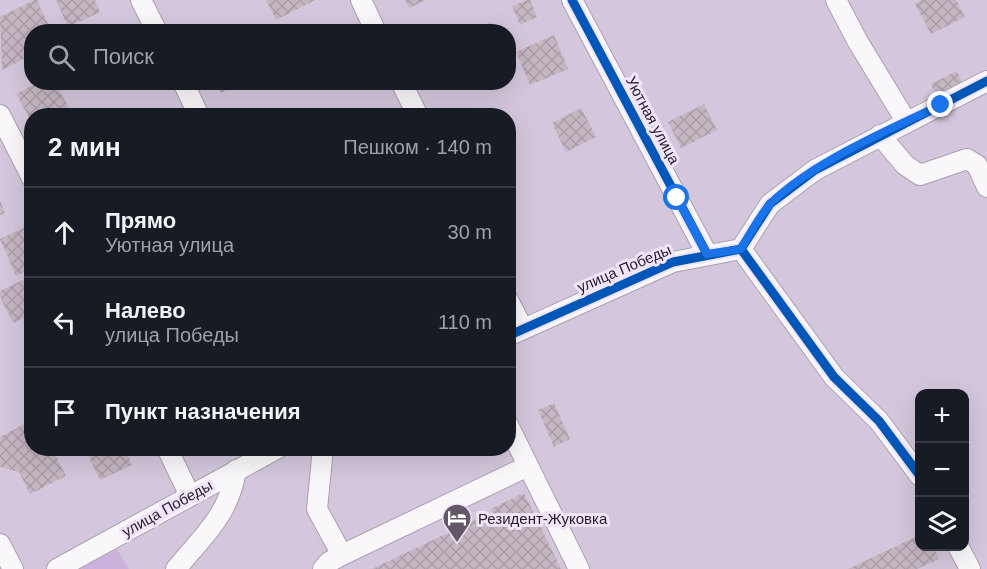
<!DOCTYPE html>
<html lang="ru">
<meta charset="utf-8">
<style>
body{margin:0;font-family:Arial,sans-serif;background:#242831;color:#f1f3f6}
.controls{position:absolute;right:18px;bottom:18px;display:grid;overflow:hidden;border-radius:12px;box-shadow:0 6px 24px #0002}
.controls button{width:54px;height:54px;display:grid;place-items:center;padding:0;border:0;border-bottom:2px solid #363941;background:#171b24;color:#f1f3f6;font:30px sans-serif}
.stop{position:absolute;width:18px;height:18px;margin:-14px;border:4px solid #1a73e8;border-radius:50%;background:#fff}
.stop.end{background:#1a73e8;border-color:#fff;box-shadow:0 2px 6px #0008}
.list{margin:0;padding:0;list-style:none}
h2{display:flex;justify-content:space-between;align-items:center;height:78px;margin:0;padding:0 24px;font-size:26px}
h2 small{font-size:20px;font-weight:400;color:#9ea1a6}
.list li{display:grid;grid-template-columns:39px 1fr auto;gap:18px;align-items:center;box-sizing:border-box;height:90px;padding:0 24px;border-top:2px solid #363941}
.list b{display:block;font-size:22px;white-space:nowrap}
.list p{margin:0;font-size:20px;white-space:nowrap;color:#9ea1a6}
.list em{font-size:20px;font-style:normal;color:#9ea1a6}
.icon{flex:none;width:33px;height:33px;fill:none;stroke:currentColor;stroke-width:2;stroke-linecap:round;stroke-linejoin:round}
.map{position:relative;flex:none;width:987px;height:569px;overflow:hidden}
.search{position:absolute;background:#171b24;box-shadow:0 6px 24px #0002;left:24px;top:24px;width:492px;height:66px;display:flex;align-items:center;gap:15px;box-sizing:border-box;padding:0 21px;border-radius:24px;color:#9ea1a6;font-size:22px}
.panel{position:absolute;background:#171b24;box-shadow:0 6px 24px #0002;left:24px;top:108px;width:492px;height:348px;border-radius:24px}
.map>svg:first-child{display:block}
.green{fill:#cbb2dc}
.building{fill:url(#building-cross-hatch)}
.lines{fill:none;stroke-linecap:round;stroke-linejoin:round}
.minor-casing{stroke:#aaa0b1;stroke-width:22}
.minor{stroke:#f9f7fa;stroke-width:20}
.cycleway-casing{stroke:#f0e4f8;stroke-width:13}
.cycleway{stroke:#0057b8;stroke-width:9}
.route{stroke:#1a73e8;stroke-width:8}
.labels{text-anchor:middle;dominant-baseline:central;stroke-width:6;stroke-linejoin:round;paint-order:stroke}
.street-label{font-size:15px;fill:#251d2b;stroke:#f0e4f8}
.poi-label{font-size:15px;fill:#251d2b;stroke:#f0e4f8;text-anchor:start}
</style>
<div class="map">
<svg width="987" height="569" viewBox="0 0 987 569">
<defs>
<pattern id="building-cross-hatch" width="8" height="8" patternUnits="userSpaceOnUse" patternTransform="scale(1.5)"><rect width="8" height="8" fill="#c5b7c2"/><path d="M0 0l8 8M0 8l8-8" fill="none" stroke="#a99da7"/></pattern>
</defs>
<rect width="100%" height="100%" fill="#d4c7dd"/>
<path class="green" d="M117 549 129 569H80Z"/>
<g class="building">
<path d="M34 0H37L52 32H32V55L2 70 0 17Z"/>
<path d="M56 0H95L100 12 68 27Z"/>
<path d="M266 0H315L276 20Z"/>
<path d="M405 0H426L409 8Z"/>
<path d="M527 0H530L537 17 520 25 512 6Z"/>
<path d="M922 0H956L965 17 931 34 915 4Z"/>
<path d="M490 22 494 32H482L480 27Z"/>
<path d="M554 35 568 69 530 85 516 52Z"/>
<path d="M957 71 962 82 936 95 931 84Z"/>
<path d="M38 82H55L70 110 60 116H32V123L16 94Z"/>
<path d="M99 82H115L102 89Z"/>
<path d="M215 82H242L221 93Z"/>
<path d="M704 104 717 130 681 148 668 122Z"/>
<path d="M478 108 481 116H460V115Z"/>
<path d="M581 108 596 137 566 152 552 123Z"/>
<path d="M362 109 365 116H346Z"/>
<path d="M508 173 516 187 508 190Z"/>
<path d="M0 201 5 213 0 215Z"/>
<path d="M27 226 32 236V268L16 276 0 239Z"/>
<path d="M29 277 32 314 13 323 0 297V291Z"/>
<path d="M554 403 570 439 554 447 538 410Z"/>
<path d="M32 420V448H52L66 476 30 494 19 472 0 467V437Z"/>
<path d="M85 448H124L132 465 100 480Z"/>
<path d="M524 493 561 569H372L492 512 491 509Z"/>
<path d="M920 535V546H933L939 559 917 569H848Z"/>
</g>
<g class="lines">
<g class="minor-casing">
<g id="minor">
<path d="M141 0 157 32"/>
<path d="M361 0 376 32"/>
<path d="M572 0 707 254"/>
<path d="M836 0 858 42 906 121"/>
<path d="M183 82 199 116"/>
<path d="M401 82 418 116"/>
<path d="M0 115 32 178"/>
<path d="M880 135 905 165 920 175 967 159 977 165 987 187"/>
<path d="M741 249 834 377 879 421 920 476"/>
<path d="M508 300 523 329"/>
<path d="M508 336 673 262 741 249 770 204 815 170 987 81"/>
<path d="M508 425 579 569"/>
<path d="M167 448 190 496"/>
<path d="M323 448 317 509 342 555"/>
<path d="M0 544 13 569"/>
<path d="M958 546 970 569"/>
<path d="M57 569 278 448"/>
<path d="M176 569C204 535 229 515 236 470"/>
<path d="M323 569 329 562 342 555 528 466"/>
</g>
</g>
<use href="#minor" class="minor"/>
<g class="cycleway-casing">
<g id="cycleway">
<path d="M572 0 707 254"/>
<path d="M741 249 834 377 879 421 920 476"/>
<path d="M508 336 673 262 741 249 770 204 815 170 987 81"/>
</g>
</g>
<use href="#cycleway" class="cycleway"/>
</g>
<g class="lines">
<path class="route" d="M677 198 707 254 741 249C750 234 759 216 771 203 812 163 889 129 941 105"/>
</g>
<defs>
<g id="hotel-pin" transform="scale(1.5)"><path d="M0 17L-7.5 6A9.5 9.5 0 1 1 7.5 6Z" fill="#625869" stroke="#f0e4f8"/><path d="M-6-4.5h1.5V1H6V5H4.5V3h-9V5H-6ZM-4 0a1.8 1.8 0 1 1 3.6 0ZM.5 0V-2.5h3Q6-2.5 6 0Z" fill="#fff"/></g>
</defs>
<g fill-rule="evenodd">
<use href="#hotel-pin" x="457" y="518"/>
</g>
<g class="labels">
<g class="street-label">
<text transform="translate(653 120) rotate(62)">Уютная улица</text>
<text transform="translate(624 268) rotate(-23)">улица Победы</text>
<text transform="translate(167 508) rotate(-29)">улица Победы</text>
</g>
<g class="poi-label">
<text x="478" y="518">Резидент-Жуковка</text>
</g>
</g>
</svg>
<div class="controls">
<button>+</button>
<button>−</button>
<button><svg class="icon" aria-label="layers" viewBox="0 0 24 24"><path d="M12 4l9 5-9 5-9-5zM3 14l9 5 9-5"/></svg></button>
</div>
<div class="stop" style="left:677px;top:198px"></div>
<div class="stop end" style="left:941px;top:105px"></div>
<div class="search"><svg class="icon" aria-label="search" viewBox="0 0 24 24"><circle cx="10" cy="10" r="6"/><path d="M15 15l6 6"/></svg>Поиск</div>
<section class="panel">
<h2>2 мин<small>Пешком · 140 m</small></h2>
<ul class="list">
<li><svg class="icon" aria-label="ahead" viewBox="0 0 24 24"><path d="M12 20V5M6 11l6-6 6 6"/></svg><div><b>Прямо</b><p>Уютная улица</p></div><em>30 m</em></li>
<li><svg class="icon" aria-label="left" viewBox="0 0 24 24"><path d="M17 20v-9H6M10 6l-5 5 5 5"/></svg><div><b>Налево</b><p>улица Победы</p></div><em>110 m</em></li>
<li><svg class="icon" aria-label="arrive" viewBox="0 0 24 24"><path d="M6 21V4h12l-3 4 3 4H6"/></svg><div><b>Пункт назначения</b></div></li>
</ul>
</section>
</div>
